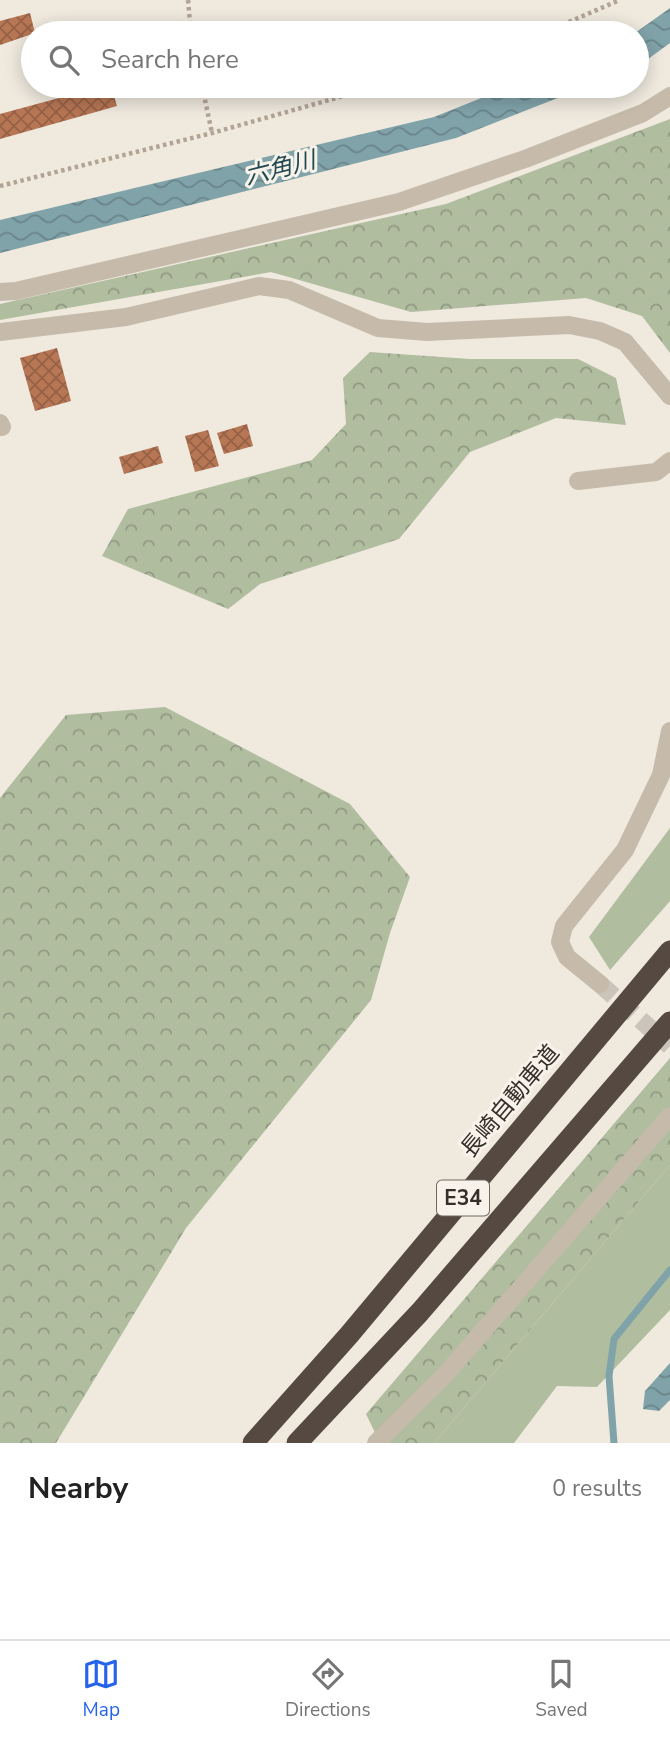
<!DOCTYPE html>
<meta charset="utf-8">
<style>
body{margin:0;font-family:"Nunito Sans","Noto Sans JP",sans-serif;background:#f2f2f2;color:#222}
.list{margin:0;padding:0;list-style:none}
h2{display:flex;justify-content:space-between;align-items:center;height:91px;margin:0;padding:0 28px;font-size:30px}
h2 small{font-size:23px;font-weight:400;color:#767676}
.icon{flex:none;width:38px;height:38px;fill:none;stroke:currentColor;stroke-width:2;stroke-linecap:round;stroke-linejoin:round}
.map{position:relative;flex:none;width:670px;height:1443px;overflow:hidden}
.search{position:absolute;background:#fff;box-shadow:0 4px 18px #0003;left:21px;right:21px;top:21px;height:77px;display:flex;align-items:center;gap:18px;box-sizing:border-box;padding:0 24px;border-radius:38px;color:#767676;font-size:26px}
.sheet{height:196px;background:#fff}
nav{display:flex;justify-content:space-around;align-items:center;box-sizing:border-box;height:98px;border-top:2px solid #e0e0e0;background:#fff;font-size:19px;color:#767676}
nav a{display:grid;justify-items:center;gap:4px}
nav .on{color:#2563eb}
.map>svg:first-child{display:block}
.grass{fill:#b0bd9f}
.forest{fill:url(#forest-crowns)}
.water{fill:url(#water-waves)}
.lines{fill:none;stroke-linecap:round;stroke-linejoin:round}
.stream{stroke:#80a3a9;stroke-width:7}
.building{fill:url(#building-cross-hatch)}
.minor-tunnel{stroke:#cac4ba;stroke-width:18;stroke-dasharray:18 9;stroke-linecap:butt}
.path{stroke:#b2a495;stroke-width:4.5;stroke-dasharray:3.5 3.5;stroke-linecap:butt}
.minor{stroke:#c6baab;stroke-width:18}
.highway{stroke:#554942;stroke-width:21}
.labels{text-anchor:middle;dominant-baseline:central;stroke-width:6;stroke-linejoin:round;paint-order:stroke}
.shield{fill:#f7f3ea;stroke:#6f6963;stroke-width:2}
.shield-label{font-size:21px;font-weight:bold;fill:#352e29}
.street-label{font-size:23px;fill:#352e29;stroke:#f7f3ea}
.water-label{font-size:24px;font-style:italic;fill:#244a51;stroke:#f7f3ea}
</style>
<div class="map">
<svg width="670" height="1443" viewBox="0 0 670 1443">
<defs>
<pattern id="forest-crowns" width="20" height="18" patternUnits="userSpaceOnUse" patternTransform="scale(1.75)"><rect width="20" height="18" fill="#b0bd9f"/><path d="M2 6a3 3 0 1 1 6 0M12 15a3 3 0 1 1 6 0" fill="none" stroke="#909a82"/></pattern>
<pattern id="water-waves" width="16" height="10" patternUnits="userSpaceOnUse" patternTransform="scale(1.75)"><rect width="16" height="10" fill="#80a3a9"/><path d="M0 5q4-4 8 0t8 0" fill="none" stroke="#6a858a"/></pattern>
<pattern id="building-cross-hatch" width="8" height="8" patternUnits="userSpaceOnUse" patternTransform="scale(1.75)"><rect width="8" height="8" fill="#b77654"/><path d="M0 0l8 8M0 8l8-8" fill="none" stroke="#966146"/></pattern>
</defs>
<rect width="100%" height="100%" fill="#efe9de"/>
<g class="grass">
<path d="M670 828V901L610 970 589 937Z"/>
<path d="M670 1165V1310L597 1387 557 1386 514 1443H434Z"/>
</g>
<g class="forest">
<path d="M670 119V353L642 316 586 298 411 312 271 272 0 320V304L446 204Z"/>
<path d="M370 352 470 359H578L616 378 626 425 556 418 470 452 399 539 260 584 228 609 102 556 128 509 312 460 346 424 343 378Z"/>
<path d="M165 707 350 804 410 877 390 933 371 1000 186 1228 56 1443H0V798L66 715Z"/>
<path d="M670 1058V1165L434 1443H380L366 1414Z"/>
</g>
<g class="water">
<path d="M670 8V43L637 67 635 33Z"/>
<path d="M511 86H588L456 138 0 253V220L434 117Z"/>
<path d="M670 1363V1400L659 1411 643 1409 645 1391Z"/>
</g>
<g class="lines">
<path class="stream" d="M614 1443 609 1376 614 1339 670 1270"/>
</g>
<g class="building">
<path d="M30 13 35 33 0 45V21Z"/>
<path d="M103 86H111L117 106 0 139V114Z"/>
<path d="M57 348 71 401 35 411 20 358Z"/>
<path d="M247 424 253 446 224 454 217 433Z"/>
<path d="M208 430 219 466 195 472 185 436Z"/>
<path d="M158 446 163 463 124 474 119 457Z"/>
</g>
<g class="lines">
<path class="minor-tunnel" d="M600 984 670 1046"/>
<g class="path">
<path d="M188 0 191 33"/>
<path d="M543 33 620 0"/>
<path d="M202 86 212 133"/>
<path d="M0 186 212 133 379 86"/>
</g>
<g class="minor">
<path d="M0 292 16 291 399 202 525 159 643 113 670 96"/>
<path d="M0 332 126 317 259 286 289 290 378 328 427 332 569 325 600 331 625 342 670 396"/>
<path d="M0 423 2 427"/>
<path d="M578 481 656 472 670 461"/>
<path d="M600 984 567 957 560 942 564 926 625 850 661 775 670 731"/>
<path d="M376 1443 444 1376 670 1116"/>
</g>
<g class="highway">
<path d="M253 1443 349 1335 670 951"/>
<path d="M297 1443 420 1312 670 1022"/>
</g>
</g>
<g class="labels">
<rect class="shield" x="437" y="1180.5" width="52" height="35" rx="5"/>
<g class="shield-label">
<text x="463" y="1198">E34</text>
</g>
<g class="street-label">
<text transform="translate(510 1101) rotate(-50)">長崎自動車道</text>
</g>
<g class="water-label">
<text transform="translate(280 168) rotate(-14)">六角川</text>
</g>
</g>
</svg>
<div class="search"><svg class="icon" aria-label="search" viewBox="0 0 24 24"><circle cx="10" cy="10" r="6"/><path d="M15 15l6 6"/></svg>Search here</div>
</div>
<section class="sheet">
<h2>Nearby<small>0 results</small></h2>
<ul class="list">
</ul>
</section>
<nav>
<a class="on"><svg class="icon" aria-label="map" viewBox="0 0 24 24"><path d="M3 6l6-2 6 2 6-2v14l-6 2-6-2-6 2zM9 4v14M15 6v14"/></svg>Map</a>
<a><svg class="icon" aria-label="directions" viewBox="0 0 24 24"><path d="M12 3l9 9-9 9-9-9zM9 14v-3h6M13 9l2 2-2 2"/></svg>Directions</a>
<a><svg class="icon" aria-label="saved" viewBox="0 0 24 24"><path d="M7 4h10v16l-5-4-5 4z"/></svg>Saved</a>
</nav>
